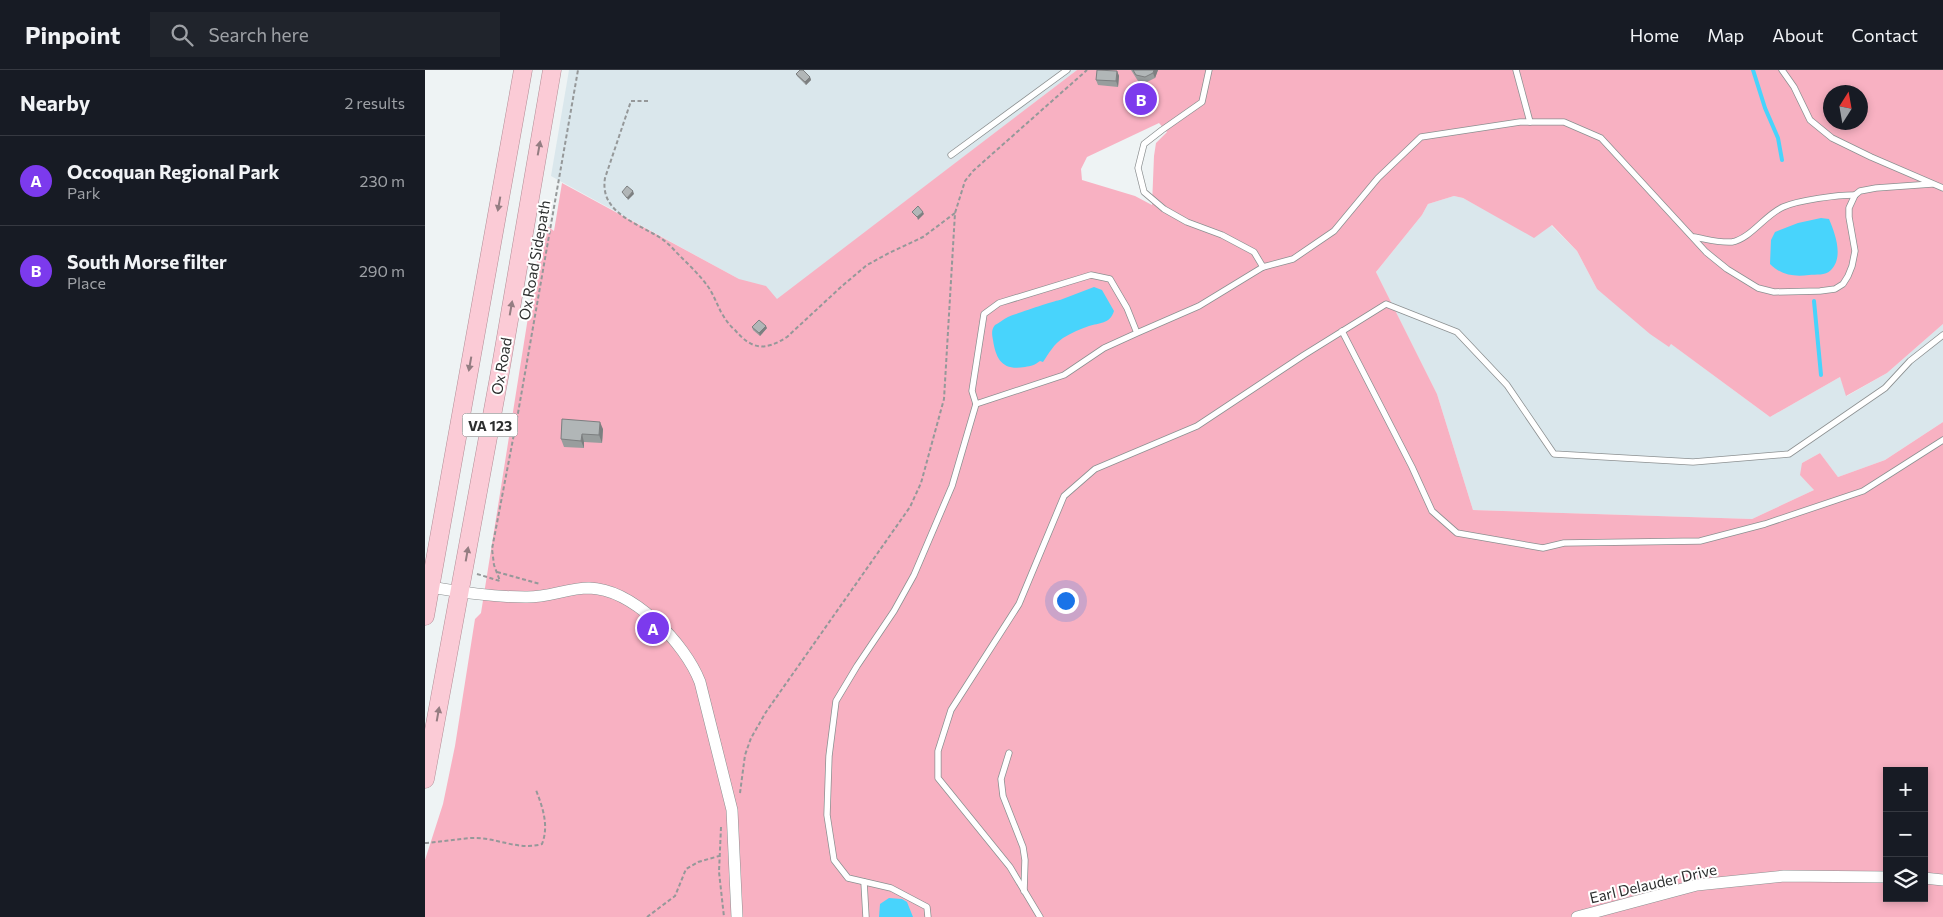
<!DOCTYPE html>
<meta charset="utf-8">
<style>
body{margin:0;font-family:Commissioner,sans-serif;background:#20242c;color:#f1f3f6}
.controls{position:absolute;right:15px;bottom:15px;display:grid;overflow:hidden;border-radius:0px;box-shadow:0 2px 8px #0003}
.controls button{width:45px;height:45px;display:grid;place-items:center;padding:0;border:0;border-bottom:1px solid #363941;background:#171b24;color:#f1f3f6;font:25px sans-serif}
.compass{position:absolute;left:1398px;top:15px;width:45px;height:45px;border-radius:50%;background:#171b24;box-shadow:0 2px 8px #0003;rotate:11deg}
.you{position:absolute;left:640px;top:530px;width:18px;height:18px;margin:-12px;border:4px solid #fff;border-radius:50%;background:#1a73e8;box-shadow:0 0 0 8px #1a73e833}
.badge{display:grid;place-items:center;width:32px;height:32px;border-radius:50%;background:#7c3aed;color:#fff;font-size:16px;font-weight:700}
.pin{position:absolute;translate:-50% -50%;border:2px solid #fff;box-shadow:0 1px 5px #0006}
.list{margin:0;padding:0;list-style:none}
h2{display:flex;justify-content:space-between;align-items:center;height:65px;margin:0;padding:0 20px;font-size:21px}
h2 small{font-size:16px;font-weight:400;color:#9ea1a6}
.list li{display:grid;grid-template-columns:32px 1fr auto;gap:15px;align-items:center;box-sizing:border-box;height:90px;padding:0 20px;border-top:1px solid #363941}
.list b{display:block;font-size:19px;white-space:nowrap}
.list p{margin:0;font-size:16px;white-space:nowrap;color:#9ea1a6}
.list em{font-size:16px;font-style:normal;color:#9ea1a6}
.icon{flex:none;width:28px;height:28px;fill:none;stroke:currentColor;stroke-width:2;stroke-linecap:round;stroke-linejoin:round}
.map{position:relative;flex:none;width:1518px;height:847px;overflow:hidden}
header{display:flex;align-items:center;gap:30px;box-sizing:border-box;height:70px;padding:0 25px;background:#171b24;border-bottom:1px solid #363941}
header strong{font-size:24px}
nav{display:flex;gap:28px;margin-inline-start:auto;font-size:18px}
.search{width:350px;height:45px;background:#20242c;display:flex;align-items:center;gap:12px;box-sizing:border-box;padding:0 18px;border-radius:0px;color:#9ea1a6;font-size:19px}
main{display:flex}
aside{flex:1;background:#171b24}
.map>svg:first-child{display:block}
.built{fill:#dae7ec}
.green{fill:#f8b1c2;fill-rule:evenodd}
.water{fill:#48d4fc}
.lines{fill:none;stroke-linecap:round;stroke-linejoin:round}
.stream{stroke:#48d4fc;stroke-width:4}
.service-casing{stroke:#8c9091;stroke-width:7}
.minor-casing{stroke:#8c9091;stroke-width:12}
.trunk-casing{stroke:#b28c95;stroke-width:19}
.path{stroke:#959899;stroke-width:2;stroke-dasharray:4 2.5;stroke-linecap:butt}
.service{stroke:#fff;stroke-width:5.5}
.minor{stroke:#fff;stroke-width:11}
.trunk{stroke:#fbcbd6;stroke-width:18}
.wall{fill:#989d9d}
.shaded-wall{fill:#7c7f80}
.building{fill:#b1b6b7;stroke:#7c7f80}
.oneway{fill:#947d82}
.labels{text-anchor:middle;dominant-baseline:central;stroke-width:4;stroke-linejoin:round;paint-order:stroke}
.shield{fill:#fff;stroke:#6c6d6d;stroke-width:1}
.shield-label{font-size:14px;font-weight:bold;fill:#2d2f2f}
.street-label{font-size:15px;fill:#2d2f2f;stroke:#fff}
</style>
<header>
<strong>Pinpoint</strong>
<div class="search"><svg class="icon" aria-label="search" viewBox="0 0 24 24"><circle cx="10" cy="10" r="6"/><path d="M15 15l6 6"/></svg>Search here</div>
<nav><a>Home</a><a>Map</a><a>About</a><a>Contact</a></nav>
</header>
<main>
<aside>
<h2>Nearby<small>2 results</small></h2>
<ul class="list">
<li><span class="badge">A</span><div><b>Occoquan Regional Park</b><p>Park</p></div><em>230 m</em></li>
<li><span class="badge">B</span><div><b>South Morse filter</b><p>Place</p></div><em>290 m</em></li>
</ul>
</aside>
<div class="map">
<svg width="1518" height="847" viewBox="0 0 1518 847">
<rect width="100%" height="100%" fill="#eef3f4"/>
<g class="built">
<path d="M144 0H652L352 230 126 106Z"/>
<path d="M1029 126 1038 128 1062 141 1126 155 1152 181 1172 219 1345 347 1415 307 1422 326 1462 303 1518 254V352L1460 390 1413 407 1395 383 1377 393 1389 420 1327 449 1048 440 1012 324 951 202 997 145 1003 134Z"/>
</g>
<path class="green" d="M652 0H1518V254L1462 303 1421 326 1415 307 1345 347 1246 274 1244 277 1225 264 1172 219 1152 181 1127 155 1109 168 1038 128 1029 126 1003 134 997 145 951 202 1012 324 1048 440 1327 449 1389 420 1375 405 1377 393 1395 383 1413 407 1460 390 1518 352V847H0V790L18 734 30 676 50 549 56 543 118 153 129 161 137 113 314 209 341 216 352 229ZM1406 22H1436V52H1406ZM734 53 742 62 731 73 729 86 727 135 710 126 657 110 656 99 662 87ZM1462 701H1499V828H1462Z"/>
<g class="water">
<path d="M1396 148 1404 149C1410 163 1419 187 1406 200 1400 206 1391 204 1384 205 1369 207 1356 205 1345 194L1346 170 1350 162 1373 153Z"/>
<path d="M669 217 677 220 689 241C685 254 674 253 664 256 655 259 646 263 638 268 629 274 624 283 618 292L615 291C610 295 606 296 600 297 578 301 571 290 568 270 567 264 566 260 570 255 574 253 579 249 583 247 587 245 632 230 635 230Z"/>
<path d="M464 828 477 829 482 832 488 847H454L455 834Z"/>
</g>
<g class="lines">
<g class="stream">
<path d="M1328 0 1340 38 1353 68 1357 90"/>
<path d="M1389 231 1396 305"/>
</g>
<g class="service-casing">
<g id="service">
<path d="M784 0 777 32 737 60 719 74 713 98 719 122 739 139 762 152 797 165 829 182 838 197 868 189 909 161 953 108 996 67 1095 52H1139L1176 68 1281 182 1302 199 1333 218 1349 222 1395 221 1410 219 1418 214 1423 206 1427 196 1430 181 1424 147V138L1430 125 1435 121 1451 118 1507 114"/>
<path d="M1091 0 1105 52"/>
<path d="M1357 0 1369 17 1385 50 1407 68 1446 87 1518 118"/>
<path d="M526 85 642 0"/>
<path d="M1269 167C1281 169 1294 173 1307 172 1325 169 1340 145 1358 137 1374 130 1412 125 1430 125"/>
<path d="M917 261 987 397 1007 441 1032 463 1118 478 1139 473 1275 471 1340 454 1438 421 1518 370"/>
<path d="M712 263 679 278 639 305 551 334 547 321 559 244 574 233 666 205 685 209 702 238 712 263 774 236 838 197"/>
<path d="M584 683 576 709 578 726 598 777 600 790 599 821"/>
<path d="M439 812 441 847"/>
<path d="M503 847 502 837 466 818 423 808 409 790 402 745 404 686 411 631 432 596 469 541 489 505 527 416 551 334"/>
<path d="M615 847 585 797 513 708V681L526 640 594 534 639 426 670 399 772 356 879 285 961 234 1032 262 1082 315 1129 384 1268 392 1364 384 1460 318 1485 291 1518 265"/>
</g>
</g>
<g class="minor-casing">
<g id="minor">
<path d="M5 517C36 522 68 527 100 527 122 528 142 518 164 518 208 519 260 573 275 612L307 740 312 847"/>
<path d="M1499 808 1518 810"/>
<path d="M1152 847 1272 815 1359 806 1462 807"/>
</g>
</g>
<g class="trunk-casing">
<g id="trunk">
<path d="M0 546 98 0"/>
<path d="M0 709 75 302 127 0"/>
</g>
</g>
<g class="path">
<path d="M223 31H206L180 108C175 139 204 150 227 163 237 168 244 174 251 182 262 193 275 205 284 218 289 226 292 234 296 242 300 249 304 255 310 260 327 280 340 281 362 267L417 216 442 195 464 183 498 167 530 143"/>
<path d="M72 502 115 514"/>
<path d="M52 504 75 511 69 495 67 479 93 343 153 0"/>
<path d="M315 723 320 685 326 668 341 642 485 437 496 413 519 329 530 143 540 111 548 101 662 0"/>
<path d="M296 757 294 802 299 847"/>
<path d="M0 773C16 772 31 769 47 768 71 767 93 781 117 774 124 756 118 738 111 720"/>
<path d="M222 847 250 826 261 799 273 792 294 786"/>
</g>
<use href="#service" class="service"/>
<use href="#minor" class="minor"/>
<use href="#trunk" class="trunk"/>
</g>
<g class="wall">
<path d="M706 0H733L730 8 722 12 713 11Z"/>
<path d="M692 1 694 6 693 17 673 15 671 10Z"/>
<path d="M371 4 385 7 386 10 381 15 372 6Z"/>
<path d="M729 27V31L726 39 714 43 710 41 704 35 702 30Z"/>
<path d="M327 257 342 258 335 266 328 260Z"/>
<path d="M137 349 178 359 177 373 159 372V378L139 377 136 369Z"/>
</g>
<g class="shaded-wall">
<path d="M729 0H733L730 8 728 3Z"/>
<path d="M692 1 694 6 693 17 691 11Z"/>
<path d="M385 7 386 10 381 15 380 12Z"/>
<path d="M727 22 729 27V31L726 39 724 34Z"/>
<path d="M208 121 209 124 203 130 202 128Z"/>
<path d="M498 142 499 144 493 150 492 147Z"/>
<path d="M341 256 342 258 335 266 334 263Z"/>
<path d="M175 352 178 359 177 373 174 365Z"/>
<path d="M157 364 159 372V378L156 371Z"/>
</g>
<g class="building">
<path d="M375 0H378L385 7 380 12 371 4Z"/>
<path d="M672 0 692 1 691 11 671 10Z"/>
<path d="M708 0H729L728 3 720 7 711 5Z"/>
<path d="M714 12 722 15 727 22V26L724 34 712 38 708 36 702 30V22L706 15Z"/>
<path d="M202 116 208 121 202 128 197 122Z"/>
<path d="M493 136 498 142 492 147 487 142Z"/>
<path d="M334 250 341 256 334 263 327 257Z"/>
<path d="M137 349 175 352 174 365 157 364 156 371 136 369Z"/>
</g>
<defs><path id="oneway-solid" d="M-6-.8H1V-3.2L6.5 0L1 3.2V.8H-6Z" transform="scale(1.25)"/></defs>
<g class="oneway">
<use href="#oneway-solid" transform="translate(114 78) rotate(-80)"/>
<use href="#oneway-solid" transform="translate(74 134) rotate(100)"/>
<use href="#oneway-solid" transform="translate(86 238) rotate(-80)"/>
<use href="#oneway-solid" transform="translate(45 294) rotate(100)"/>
<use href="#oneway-solid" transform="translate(42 484) rotate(-80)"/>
<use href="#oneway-solid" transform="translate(13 644) rotate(-80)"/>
</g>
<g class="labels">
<rect class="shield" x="37.5" y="343.5" width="55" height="23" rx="4"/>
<g class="shield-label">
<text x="65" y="355">VA 123</text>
</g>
<g class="street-label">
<text transform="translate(109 190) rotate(-80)">Ox Road Sidepath</text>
<text transform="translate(76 296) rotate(-80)">Ox Road</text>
<text transform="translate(1228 813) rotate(-13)">Earl Delauder Drive</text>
</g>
</g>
</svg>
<div class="controls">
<button>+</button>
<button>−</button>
<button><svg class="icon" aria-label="layers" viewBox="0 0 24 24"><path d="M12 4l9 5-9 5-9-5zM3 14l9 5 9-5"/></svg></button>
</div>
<svg class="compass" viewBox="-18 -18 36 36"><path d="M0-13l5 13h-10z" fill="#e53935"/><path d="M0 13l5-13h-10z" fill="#9ea1a6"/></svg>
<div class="you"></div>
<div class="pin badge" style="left:228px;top:558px">A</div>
<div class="pin badge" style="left:716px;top:29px">B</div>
</div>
</main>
